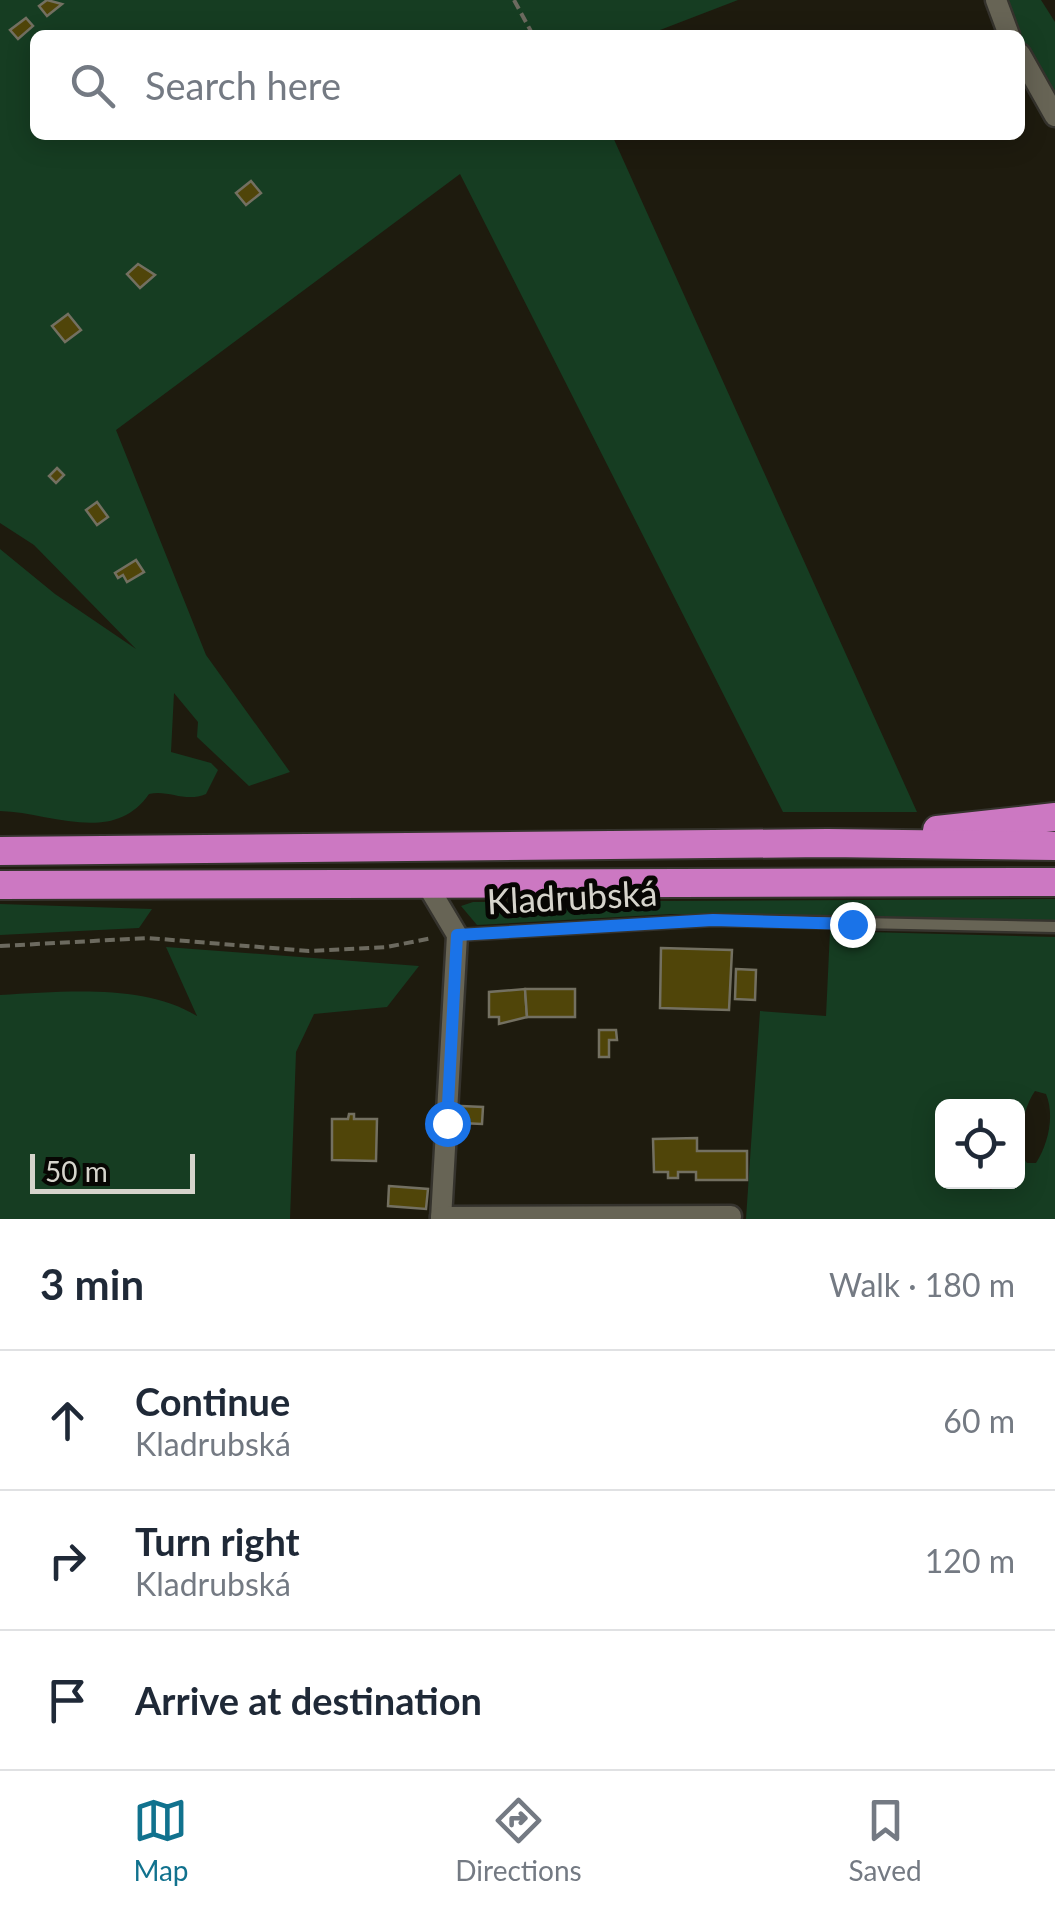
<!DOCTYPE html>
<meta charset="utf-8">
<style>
body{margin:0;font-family:Lato,sans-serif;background:#f2f2f3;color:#1f2937}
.controls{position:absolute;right:30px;bottom:30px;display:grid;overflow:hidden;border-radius:15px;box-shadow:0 5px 25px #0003}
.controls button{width:90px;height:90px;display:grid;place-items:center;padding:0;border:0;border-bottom:2px solid #e0e1e3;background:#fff;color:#1f2937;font:50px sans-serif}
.scale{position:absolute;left:30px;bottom:25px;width:165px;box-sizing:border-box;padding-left:10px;border:5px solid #d6d4cc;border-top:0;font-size:28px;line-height:35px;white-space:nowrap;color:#d6d4cc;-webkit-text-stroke:8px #070603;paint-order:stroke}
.stop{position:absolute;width:30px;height:30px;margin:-22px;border:8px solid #1a73e8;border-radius:50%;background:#fff}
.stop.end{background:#1a73e8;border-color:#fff;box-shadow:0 2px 10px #0008}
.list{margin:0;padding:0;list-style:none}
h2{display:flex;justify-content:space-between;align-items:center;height:130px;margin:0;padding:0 40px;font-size:42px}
h2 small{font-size:32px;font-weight:400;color:#747a83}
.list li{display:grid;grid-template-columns:65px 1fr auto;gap:30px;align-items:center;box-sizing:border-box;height:140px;padding:0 40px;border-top:2px solid #e0e1e3}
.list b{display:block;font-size:38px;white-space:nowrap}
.list p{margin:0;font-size:32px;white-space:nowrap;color:#747a83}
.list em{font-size:32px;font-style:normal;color:#747a83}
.icon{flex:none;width:55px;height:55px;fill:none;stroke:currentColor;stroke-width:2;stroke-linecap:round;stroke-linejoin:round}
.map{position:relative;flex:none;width:1055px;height:1219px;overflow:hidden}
.search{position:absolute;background:#fff;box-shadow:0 5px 25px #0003;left:30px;right:30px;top:30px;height:110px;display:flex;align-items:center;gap:25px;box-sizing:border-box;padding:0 35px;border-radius:15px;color:#747a83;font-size:38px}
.sheet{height:550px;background:#fff}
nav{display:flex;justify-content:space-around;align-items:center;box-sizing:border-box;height:140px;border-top:2px solid #e0e1e3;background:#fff;font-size:28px;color:#747a83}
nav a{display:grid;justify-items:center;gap:5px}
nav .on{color:#11728e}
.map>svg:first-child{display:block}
.green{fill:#163d22;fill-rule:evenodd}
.building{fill:#504509;stroke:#737061;stroke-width:2.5}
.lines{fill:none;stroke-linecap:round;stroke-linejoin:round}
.service-casing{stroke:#35332d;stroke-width:15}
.minor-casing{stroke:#35332d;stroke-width:25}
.trunk-casing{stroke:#35332d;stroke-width:32}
.path{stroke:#6c6a5f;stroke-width:4;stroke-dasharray:10 5;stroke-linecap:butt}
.service{stroke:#676455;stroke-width:10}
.minor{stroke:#676455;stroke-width:20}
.trunk{stroke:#cc78c2;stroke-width:28}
.route{stroke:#1a73e8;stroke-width:12}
.labels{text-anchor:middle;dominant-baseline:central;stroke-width:10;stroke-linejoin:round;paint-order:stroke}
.street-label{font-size:35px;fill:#d6d4cc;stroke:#070603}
</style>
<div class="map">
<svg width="1055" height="1219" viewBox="0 0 1055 1219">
<rect width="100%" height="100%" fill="#1e1b0e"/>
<g class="green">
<path d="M0 0H738L647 35H35V135H612L917 812H783L460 174 116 430 206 655 290 772 249 786 197 737 198 722 174 693 171 752 211 763 218 770 206 794C185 803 168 789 149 794 113 846 50 812 0 811V549L55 594 136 649 34 545 0 523Z"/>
<path d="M1003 0H1041L1055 22V103Z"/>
<path d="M1055 899V920L671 914 477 925 461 906 473 902Z"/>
<path d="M0 904 152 909 139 928 0 935Z"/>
<path d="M830 931 1055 937V1219H746L760 1011 826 1016ZM1035 1091 1046 1094C1055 1116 1048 1144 1036 1163H1027C1014 1146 1023 1108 1035 1091ZM942 1106H1018V1182H999L991 1190 979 1182H942Z"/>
<path d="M166 947 419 966 387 1007 314 1014 296 1052 290 1219H0V995C63 992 142 983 197 1016Z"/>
</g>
<g class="building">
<path d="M47 0 62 4 47 16 39 6Z"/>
<path d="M26 18 33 26 18 39 10 30Z"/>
<path d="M251 181 261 193 246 205 236 193Z"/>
<path d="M138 264 155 275 140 288 127 274Z"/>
<path d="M68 314 81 330 65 342 52 326Z"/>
<path d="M57 468 64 475 56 483 49 476Z"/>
<path d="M97 502 108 517 97 525 86 510Z"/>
<path d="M136 560 144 572 127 582 123 575 118 578 115 573Z"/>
<path d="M661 948 732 950 729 1010 660 1008Z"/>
<path d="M736 969 756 970 755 1000 735 999Z"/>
<path d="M525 989 527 1017 499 1024V1017H489V992Z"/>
<path d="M525 989H575V1017H527Z"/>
<path d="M599 1030H616L617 1040H609V1057H599Z"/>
<path d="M461 1106 483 1107 482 1124 460 1123Z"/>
<path d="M349 1114H354V1119H377L376 1161 332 1160V1119H348Z"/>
<path d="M697 1138V1151H747V1180H696V1172H678V1178H668V1172H654L653 1139Z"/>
<path d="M389 1186 428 1189 426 1209 388 1206Z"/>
</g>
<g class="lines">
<g class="service-casing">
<path id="service" d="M457 935 713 920 1055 927"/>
</g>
<g class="minor-casing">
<g id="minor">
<path d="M996 0 1009 35"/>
<path d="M1020 54 1055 116"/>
<path d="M426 883 457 935 441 1219"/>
<path d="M441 1217 731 1216"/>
</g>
</g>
<g class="trunk-casing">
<g id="trunk">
<path d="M937 830 1055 817"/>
<path d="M0 851 827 843 1055 846"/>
<path d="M0 885 1055 882"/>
</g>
</g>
<g class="path">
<path d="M514 0 533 35"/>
<path d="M0 946 148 938 309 951 387 947 432 938"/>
</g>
<use href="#service" class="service"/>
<use href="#minor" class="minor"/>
<use href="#trunk" class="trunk"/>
</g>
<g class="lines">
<path class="route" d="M447 1123 457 935 713 920 852 924"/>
</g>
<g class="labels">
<g class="street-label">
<text transform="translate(572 896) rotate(-3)">Kladrubská</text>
</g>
</g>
</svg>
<div class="controls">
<button><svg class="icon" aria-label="locate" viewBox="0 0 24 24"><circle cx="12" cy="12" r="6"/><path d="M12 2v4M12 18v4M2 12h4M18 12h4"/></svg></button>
</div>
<div class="scale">50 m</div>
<div class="stop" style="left:447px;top:1123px"></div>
<div class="stop end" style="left:852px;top:924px"></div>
<div class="search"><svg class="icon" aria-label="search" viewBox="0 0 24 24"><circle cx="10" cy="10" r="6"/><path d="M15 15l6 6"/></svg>Search here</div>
</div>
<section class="sheet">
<h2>3 min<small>Walk · 180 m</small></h2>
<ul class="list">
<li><svg class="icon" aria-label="ahead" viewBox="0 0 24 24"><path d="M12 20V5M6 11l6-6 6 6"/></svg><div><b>Continue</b><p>Kladrubská</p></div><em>60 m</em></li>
<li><svg class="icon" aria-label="right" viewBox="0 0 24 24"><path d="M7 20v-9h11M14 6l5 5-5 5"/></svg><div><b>Turn right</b><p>Kladrubská</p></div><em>120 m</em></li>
<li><svg class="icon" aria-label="arrive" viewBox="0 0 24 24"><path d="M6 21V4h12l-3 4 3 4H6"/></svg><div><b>Arrive at destination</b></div></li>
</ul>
</section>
<nav>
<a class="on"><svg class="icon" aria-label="map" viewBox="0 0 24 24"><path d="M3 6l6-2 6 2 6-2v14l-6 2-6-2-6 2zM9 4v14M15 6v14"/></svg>Map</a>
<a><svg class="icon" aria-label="directions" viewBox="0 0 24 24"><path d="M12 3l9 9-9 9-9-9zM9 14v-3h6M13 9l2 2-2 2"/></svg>Directions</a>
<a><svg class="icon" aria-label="saved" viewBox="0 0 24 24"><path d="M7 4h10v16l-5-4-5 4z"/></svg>Saved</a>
</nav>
